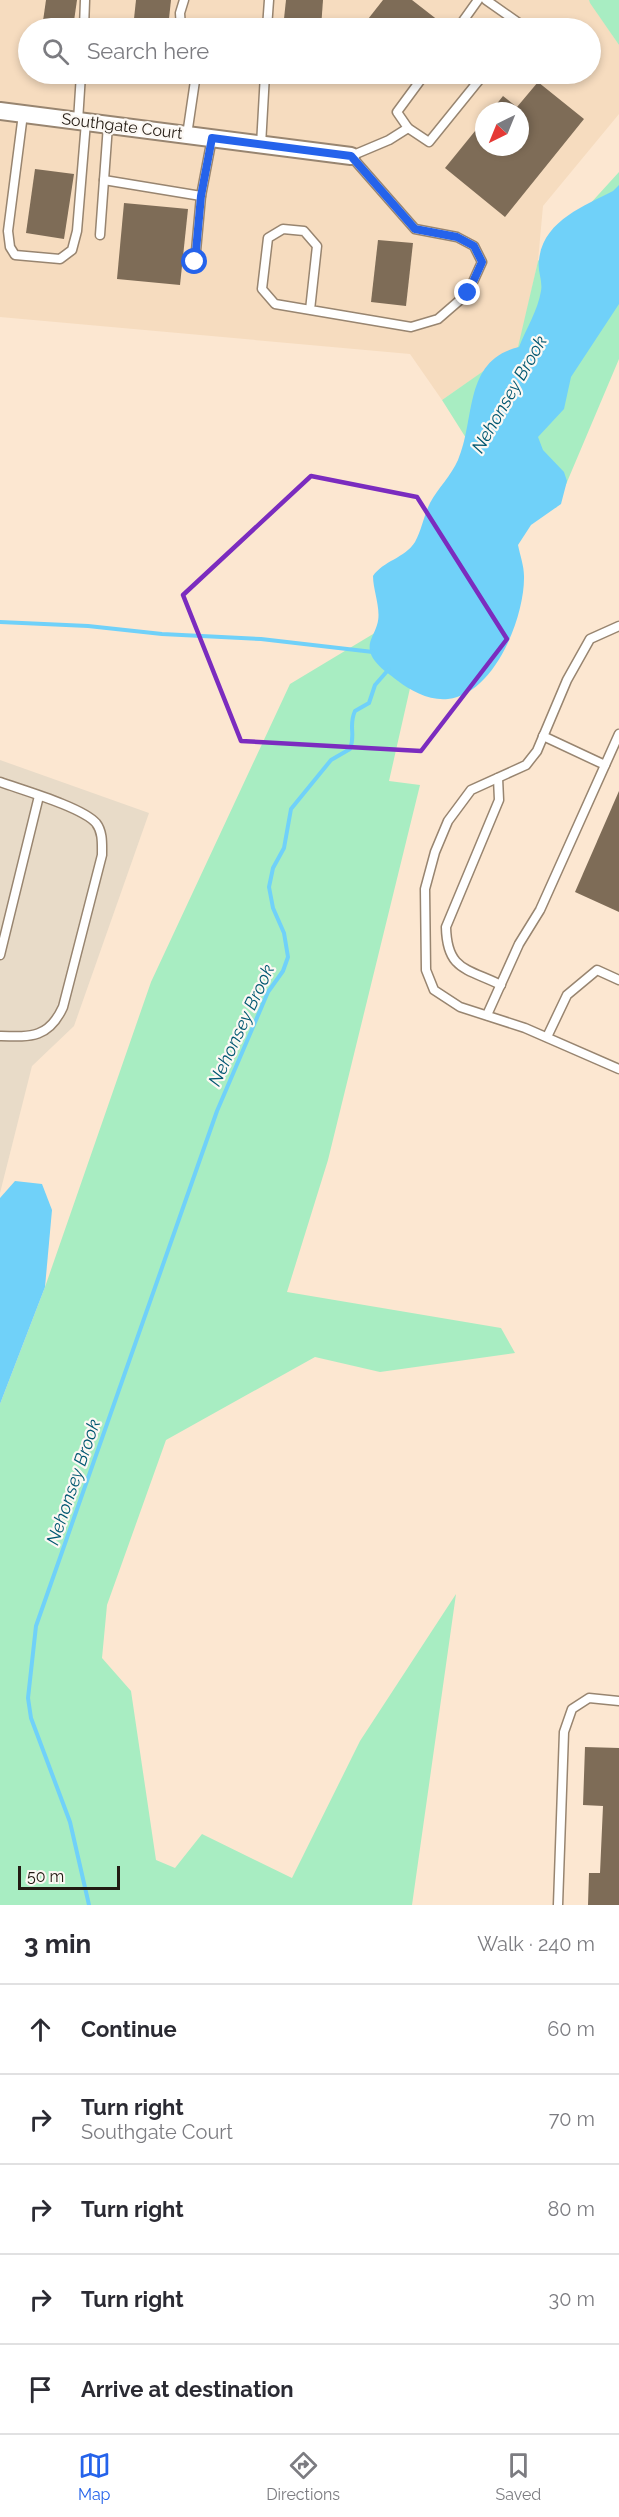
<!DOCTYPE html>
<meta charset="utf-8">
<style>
body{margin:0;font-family:Raleway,sans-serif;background:#f2f2f3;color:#2b2b33}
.compass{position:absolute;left:475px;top:102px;width:54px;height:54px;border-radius:50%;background:#fff;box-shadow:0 3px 9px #0003;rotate:223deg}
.scale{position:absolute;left:18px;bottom:15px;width:102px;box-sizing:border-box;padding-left:6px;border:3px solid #231b13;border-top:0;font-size:16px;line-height:21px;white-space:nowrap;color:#231b13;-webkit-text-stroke:4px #fcf8f3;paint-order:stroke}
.stop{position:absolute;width:18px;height:18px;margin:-14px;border:4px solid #2563eb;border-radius:50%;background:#fff}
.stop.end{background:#2563eb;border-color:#fff;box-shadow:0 2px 6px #0008}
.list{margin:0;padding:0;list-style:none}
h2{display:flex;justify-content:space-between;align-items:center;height:78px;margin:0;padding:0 24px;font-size:26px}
h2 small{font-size:20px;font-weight:400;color:#7c7c81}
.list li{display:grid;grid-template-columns:39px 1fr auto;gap:18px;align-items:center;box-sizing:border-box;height:90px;padding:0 24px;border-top:2px solid #e1e1e2}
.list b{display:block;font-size:22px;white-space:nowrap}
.list p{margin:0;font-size:20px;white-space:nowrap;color:#7c7c81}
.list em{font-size:20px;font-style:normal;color:#7c7c81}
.icon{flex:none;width:33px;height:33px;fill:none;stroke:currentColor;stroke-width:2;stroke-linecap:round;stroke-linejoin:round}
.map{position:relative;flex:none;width:619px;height:1905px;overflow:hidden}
.search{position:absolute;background:#fff;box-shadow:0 3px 9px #0003;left:18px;right:18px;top:18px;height:66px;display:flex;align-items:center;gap:15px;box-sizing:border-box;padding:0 21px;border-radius:33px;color:#7c7c81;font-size:22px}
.sheet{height:528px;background:#fff}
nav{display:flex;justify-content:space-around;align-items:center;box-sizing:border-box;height:84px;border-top:2px solid #e1e1e2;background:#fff;font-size:16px;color:#7c7c81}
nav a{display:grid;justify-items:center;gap:3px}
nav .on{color:#2563eb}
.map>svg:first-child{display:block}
.commercial{fill:#e8dbc8}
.built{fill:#f6dcbf;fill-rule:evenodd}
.green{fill:#a8edc2}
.water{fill:#70d1f9}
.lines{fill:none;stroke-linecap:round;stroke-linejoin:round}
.stream{stroke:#70d1f9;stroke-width:4}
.building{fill:#7e6c57}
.service-casing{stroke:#988570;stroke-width:11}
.minor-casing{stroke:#988570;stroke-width:20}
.service{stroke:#fff;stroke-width:8}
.minor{stroke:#fff;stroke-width:16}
.route{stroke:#2563eb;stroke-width:8}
.marked{fill:none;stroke:#7b2cbf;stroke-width:4.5;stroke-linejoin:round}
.labels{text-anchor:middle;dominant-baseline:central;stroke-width:4.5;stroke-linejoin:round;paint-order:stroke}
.street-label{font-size:16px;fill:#231b13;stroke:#fcf8f3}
.water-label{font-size:18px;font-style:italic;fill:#005771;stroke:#fcf8f3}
</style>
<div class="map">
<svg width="619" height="1905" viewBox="0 0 619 1905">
<rect width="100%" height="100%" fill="#fce7d1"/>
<path class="commercial" d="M0 760 149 813 74 1026 32 1066 0 1193Z"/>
<path class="built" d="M0 0H589L619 45V114L543 206 538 261 519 347 442 400 410 354 0 317ZM28 28H590V74H28ZM484 111H520V147H484Z"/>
<g class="green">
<path d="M589 0H619V45L590 3Z"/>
<path d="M619 172V359L556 508 483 465 442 400 518 347 538 261Z"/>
<path d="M398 619 413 675 389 781 420 785 328 1160 287 1292 501 1328 515 1353 380 1372 315 1357 166 1440 107 1605 102 1658 131 1691 156 1860 175 1868 202 1834 292 1878 360 1741 456 1594 412 1905H0V1404L45 1287 151 982 290 684Z"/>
</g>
<g class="water">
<path d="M619 185V304L571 377 564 409 538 437 543 450 564 472 567 481 561 504 531 525 518 545C520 555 524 566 524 576 525 616 495 694 448 699 430 701 411 691 398 681 388 673 373 664 370 651 368 641 374 635 377 625 382 610 373 591 373 576 383 561 405 558 415 542 422 529 424 515 430 503 438 488 451 476 458 460 476 418 463 360 519 347 526 329 538 310 541 291 543 281 537 270 539 260 543 221 584 206 613 191Z"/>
<path d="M15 1181 42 1184 52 1210 45 1287 0 1404V1198Z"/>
</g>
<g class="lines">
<g class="stream">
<path d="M0 622 88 626 162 634 261 639 373 652"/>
<path d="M89 1905 70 1822 31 1718 28 1698 36 1626 217 1111 268 992 283 971 288 957 284 933 273 908 269 887 273 868 284 848 291 809 331 760 350 749C356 734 348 726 355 711L369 703 375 685 389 669"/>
</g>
</g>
<g class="building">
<path d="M46 0H77L73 28H42Z"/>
<path d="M136 0H171L168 28H133Z"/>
<path d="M286 0H323L321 28H283Z"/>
<path d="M383 0H412L439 21 433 28H361Z"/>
<path d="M279 74H317L316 79 279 76Z"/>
<path d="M538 82 584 119 505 217 445 168 484 120V147H520V111H491L503 96 517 107Z"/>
<path d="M35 169 74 174 64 239 26 233Z"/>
<path d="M124 203 188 209 180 285 117 279Z"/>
<path d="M378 240 413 243 406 306 371 302Z"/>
<path d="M619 791V912L575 892Z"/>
<path d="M585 1747 619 1748V1905H588L589 1873H600L603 1806 583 1805Z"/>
</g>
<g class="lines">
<g class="service-casing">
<g id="service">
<path d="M486 0 523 26 521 28"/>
<path d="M84 28 85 0"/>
<path d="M181 28 180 13 184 0"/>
<path d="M267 28 269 0"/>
<path d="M458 28 478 0"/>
<path d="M425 74 397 112 408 128 429 142 484 74"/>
<path d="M23 114 8 231 10 247 15 255 60 259 72 250 77 231 86 122"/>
<path d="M78 121 81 74"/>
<path d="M187 135 196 74"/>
<path d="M261 145 265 74"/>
<path d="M104 180 201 196"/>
<path d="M100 235 108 125"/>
<path d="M195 262 201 196 212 138"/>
<path d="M310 310 317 246 304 231 283 229 268 238 262 289 275 304 411 327 438 319 468 293 482 262 474 246 457 237 415 229 351 156 389 140 408 128"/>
<path d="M619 626 590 639 567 680 537 751 526 765 471 790 448 821 435 852 425 889 426 970 434 990 460 1007 525 1028 619 1069"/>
<path d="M543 736 605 765"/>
<path d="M498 778 499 800 446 927C447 970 466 968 501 985"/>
<path d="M0 782C22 790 82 807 96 823 103 832 102 844 102 855L63 1007C49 1038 31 1037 0 1036"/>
<path d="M0 955 39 796"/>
<path d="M487 1015 519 944 540 910 619 734"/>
<path d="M547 1037 567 995 597 970 619 980"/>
<path d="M558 1905 564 1732 572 1709 589 1698 619 1701"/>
</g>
</g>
<g class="minor-casing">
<path id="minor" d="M0 111 351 156"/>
</g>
<use href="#service" class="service"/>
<use href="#minor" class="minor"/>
</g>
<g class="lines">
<path class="route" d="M195 262 201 196 212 138 351 156 415 229 457 237 474 246 482 262 468 293"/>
</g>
<path class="marked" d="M311 476 417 497 507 639 421 751 241 741 183 595Z"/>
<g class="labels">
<g class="street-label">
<text transform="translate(122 126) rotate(7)">Southgate Court</text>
</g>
<g class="water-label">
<text transform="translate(509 394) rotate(-60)">Nehonsey Brook</text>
<text transform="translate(241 1025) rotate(-65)">Nehonsey Brook</text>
<text transform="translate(73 1482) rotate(-71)">Nehonsey Brook</text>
</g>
</g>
</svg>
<svg class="compass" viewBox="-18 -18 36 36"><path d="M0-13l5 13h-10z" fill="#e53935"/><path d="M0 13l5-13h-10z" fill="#7c7c81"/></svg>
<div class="scale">50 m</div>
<div class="stop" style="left:195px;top:262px"></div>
<div class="stop end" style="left:468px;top:293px"></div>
<div class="search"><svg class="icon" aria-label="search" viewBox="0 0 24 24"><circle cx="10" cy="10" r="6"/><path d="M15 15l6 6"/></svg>Search here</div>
</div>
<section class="sheet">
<h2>3 min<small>Walk · 240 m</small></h2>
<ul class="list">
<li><svg class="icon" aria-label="ahead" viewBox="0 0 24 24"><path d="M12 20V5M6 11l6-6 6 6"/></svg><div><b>Continue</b></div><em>60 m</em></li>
<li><svg class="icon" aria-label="right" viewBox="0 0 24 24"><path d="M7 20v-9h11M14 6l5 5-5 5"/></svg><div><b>Turn right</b><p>Southgate Court</p></div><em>70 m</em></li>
<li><svg class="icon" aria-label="right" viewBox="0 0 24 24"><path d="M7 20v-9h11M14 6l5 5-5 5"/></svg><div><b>Turn right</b></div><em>80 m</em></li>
<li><svg class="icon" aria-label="right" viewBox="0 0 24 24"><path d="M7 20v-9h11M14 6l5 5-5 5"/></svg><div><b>Turn right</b></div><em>30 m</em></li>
<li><svg class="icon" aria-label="arrive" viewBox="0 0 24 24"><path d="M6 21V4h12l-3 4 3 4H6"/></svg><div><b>Arrive at destination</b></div></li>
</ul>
</section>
<nav>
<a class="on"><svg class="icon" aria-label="map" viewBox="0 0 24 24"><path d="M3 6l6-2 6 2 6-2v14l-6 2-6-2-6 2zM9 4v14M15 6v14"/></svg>Map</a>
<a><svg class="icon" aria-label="directions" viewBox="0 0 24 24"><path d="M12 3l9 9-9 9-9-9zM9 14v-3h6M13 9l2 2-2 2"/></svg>Directions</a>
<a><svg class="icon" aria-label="saved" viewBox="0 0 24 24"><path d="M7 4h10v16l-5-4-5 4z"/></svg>Saved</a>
</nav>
